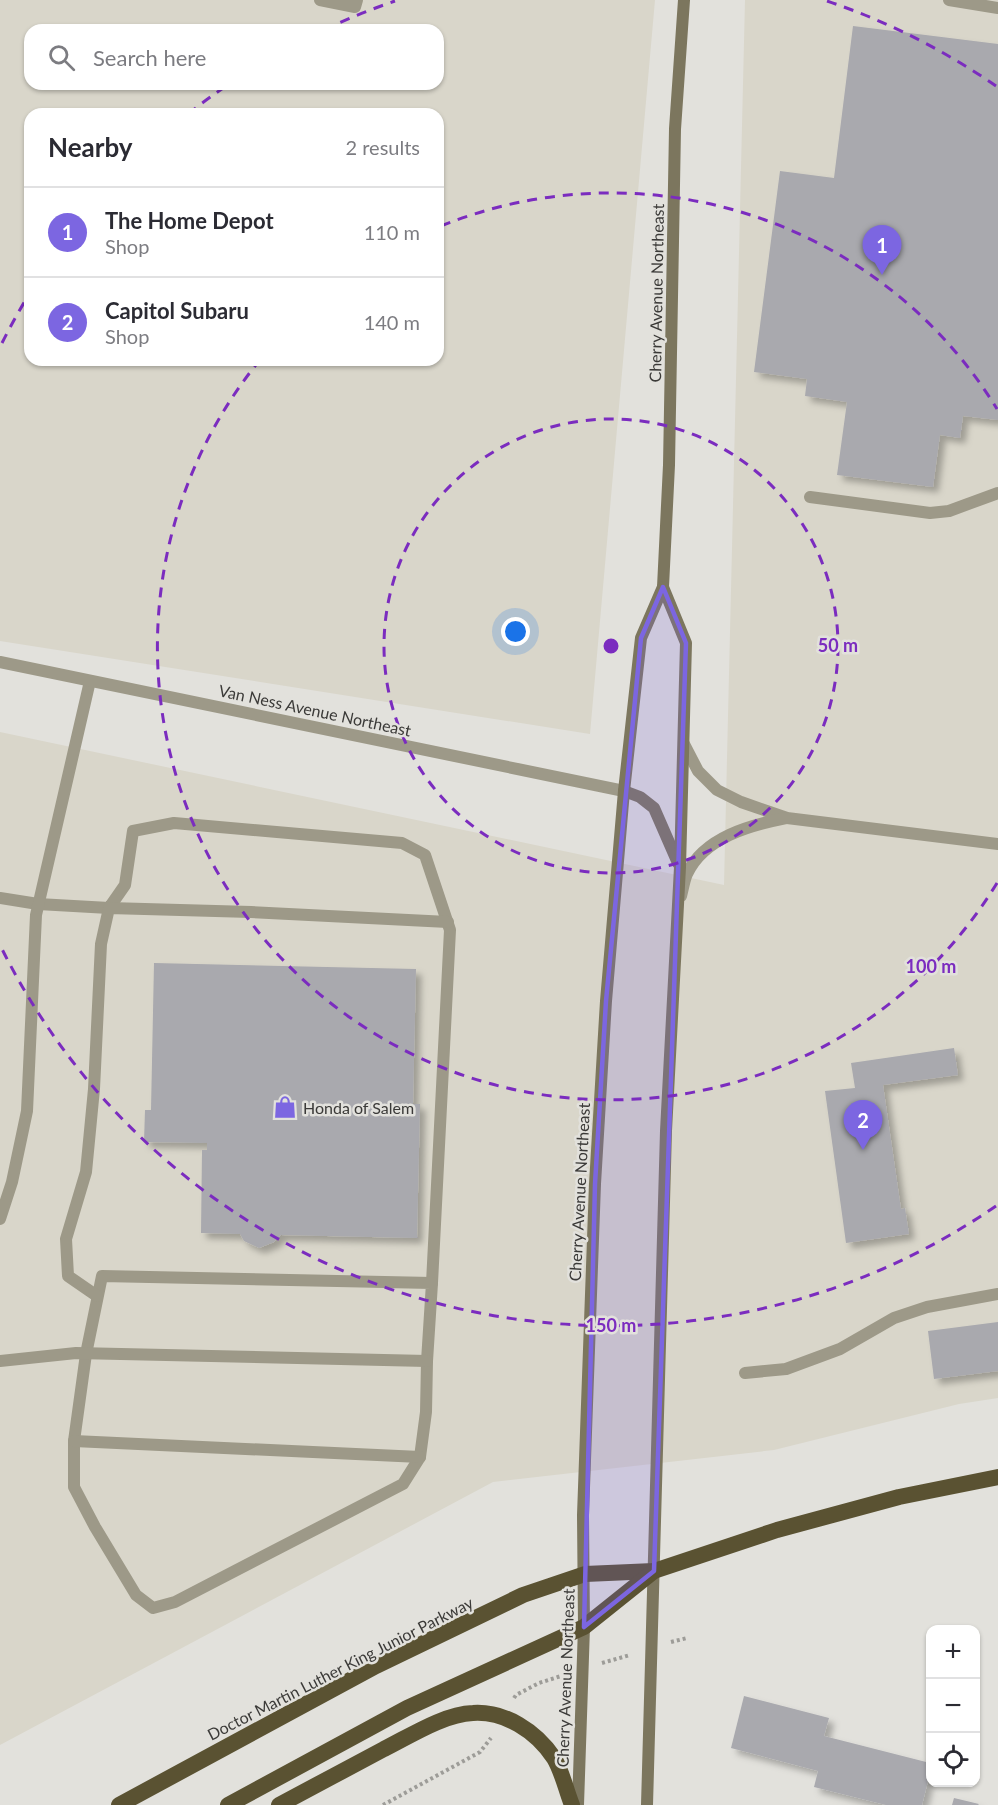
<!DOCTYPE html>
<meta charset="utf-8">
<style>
body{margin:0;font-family:Lato,sans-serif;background:#f7f7f7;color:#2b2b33}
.controls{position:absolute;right:18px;bottom:18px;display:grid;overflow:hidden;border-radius:12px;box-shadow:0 2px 4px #0004}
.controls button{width:54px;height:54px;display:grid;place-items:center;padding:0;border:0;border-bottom:2px solid #e1e1e2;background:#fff;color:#2b2b33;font:30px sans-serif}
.you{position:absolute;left:516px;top:632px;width:21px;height:21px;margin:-15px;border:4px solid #fff;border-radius:50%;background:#1a73e8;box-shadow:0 0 0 9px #1a73e833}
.badge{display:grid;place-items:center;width:39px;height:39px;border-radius:50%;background:#7c66e1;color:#fff;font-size:20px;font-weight:700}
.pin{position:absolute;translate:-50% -50px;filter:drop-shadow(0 2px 3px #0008)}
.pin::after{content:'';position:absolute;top:32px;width:21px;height:18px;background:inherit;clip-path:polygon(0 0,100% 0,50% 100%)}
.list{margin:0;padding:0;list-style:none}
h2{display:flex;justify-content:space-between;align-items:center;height:78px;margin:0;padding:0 24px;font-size:26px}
h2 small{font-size:20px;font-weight:400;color:#7c7c81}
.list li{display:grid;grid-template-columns:39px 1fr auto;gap:18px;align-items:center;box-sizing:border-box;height:90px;padding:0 24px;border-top:2px solid #e1e1e2}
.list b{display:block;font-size:22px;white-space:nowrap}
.list p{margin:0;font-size:20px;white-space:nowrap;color:#7c7c81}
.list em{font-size:20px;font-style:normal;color:#7c7c81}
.icon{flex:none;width:33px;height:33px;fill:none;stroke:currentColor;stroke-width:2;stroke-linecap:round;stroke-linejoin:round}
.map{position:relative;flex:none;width:998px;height:1805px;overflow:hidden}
.search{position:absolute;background:#fff;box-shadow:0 2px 4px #0004;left:24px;top:24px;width:420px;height:66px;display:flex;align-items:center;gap:15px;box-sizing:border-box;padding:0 21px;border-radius:18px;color:#7c7c81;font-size:22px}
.panel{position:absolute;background:#fff;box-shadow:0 2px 4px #0004;left:24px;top:108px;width:420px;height:258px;border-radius:18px}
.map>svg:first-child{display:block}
.built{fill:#d9d6ca;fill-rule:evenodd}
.building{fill:#a9a9ae;filter:url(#shadow)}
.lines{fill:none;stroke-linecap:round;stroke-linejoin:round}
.path{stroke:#9d9c98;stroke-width:4;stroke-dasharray:3 3;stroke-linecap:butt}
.service{stroke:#9d9988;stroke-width:12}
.minor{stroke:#9d9988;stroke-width:12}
.secondary{stroke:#7c765e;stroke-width:12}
.trunk{stroke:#5a5232;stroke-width:16}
.marked{fill:#7c66e1;fill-opacity:0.2;stroke:#7c66e1;stroke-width:4.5;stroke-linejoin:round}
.ring{fill:none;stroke:#7b2cbf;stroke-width:3;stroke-dasharray:10 8}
.labels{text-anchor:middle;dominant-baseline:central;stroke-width:5;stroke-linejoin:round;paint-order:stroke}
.street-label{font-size:16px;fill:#3b3a38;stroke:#e2e1dc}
.poi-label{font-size:16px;fill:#3b3a38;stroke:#e2e1dc;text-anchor:start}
.centre{fill:#7b2cbf;stroke:#e2e1dc;stroke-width:3}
.ring-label{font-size:18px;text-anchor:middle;font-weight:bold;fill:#7b2cbf;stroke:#e2e1dc;stroke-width:5;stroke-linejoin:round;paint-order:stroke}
</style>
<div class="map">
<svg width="998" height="1805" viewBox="0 0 998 1805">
<defs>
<filter id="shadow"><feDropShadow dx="5.5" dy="5.5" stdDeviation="3" flood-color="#0004"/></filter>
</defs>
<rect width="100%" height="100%" fill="#e2e1dc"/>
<g class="built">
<path d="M0 0H655L590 734 0 641ZM30 30H438V84H30ZM30 114H438V360H30Z"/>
<path d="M745 0H998V1398L959 1404 774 1450 493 1482 0 1745V732L724 885Z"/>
</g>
<g class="building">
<path d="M853 26 998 44V420L963 416 960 438 940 435 933 487 837 475 847 402 805 396 807 379 754 372 780 171 834 178Z"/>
<path d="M154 963 416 969 413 1104H420L417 1238 281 1235 274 1242 259 1248 244 1241 240 1234 201 1233 202 1150H207V1143L144 1142 145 1110H151Z"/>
<path d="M954 1048 958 1075 883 1085 901 1209 905 1208 909 1234 846 1243 825 1091 855 1088 851 1063Z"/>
<path d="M998 1322V1371L934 1379 928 1331Z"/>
<path d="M744 1696 829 1718 824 1736 930 1763V1773L922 1805H886L814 1787 818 1771 731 1748Z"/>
<path d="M954 1798 979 1804 978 1805H952Z"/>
</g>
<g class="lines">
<g class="path">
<path d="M671 1642 687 1638"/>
<path d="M602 1663 630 1655"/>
<path d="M514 1698 516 1695 539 1683 561 1676"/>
<path d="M383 1805 480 1752 491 1738"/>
</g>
<g class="service">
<path d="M320 0 355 7 357 0"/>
<path d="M949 0 998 8"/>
<path d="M810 497 930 513 949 511 998 493"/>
<path d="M684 744 698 771 717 790 741 802 787 818 998 844"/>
<path d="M681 896C683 889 684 881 687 874 704 837 751 825 786 818"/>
<path d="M0 898 38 904 109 908 125 885 133 831 174 823 402 843 425 855 450 930 432 1283"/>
<path d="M0 1219 12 1182 27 1111 36 915 90 681"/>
<path d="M102 1276 432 1283 427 1361 426 1412 420 1457 403 1484 175 1602 153 1608 136 1595 95 1527 74 1487V1441L86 1354Z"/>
<path d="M97 1296 68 1276 66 1239 86 1172 94 1089 101 944 109 908 251 912 448 922"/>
<path d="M0 1361 76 1353 427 1361"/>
<path d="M745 1373 786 1369 840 1349 894 1318 927 1307 998 1294"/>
<path d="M74 1441 420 1457"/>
</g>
<path class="minor" d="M0 662 624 791"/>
<g class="secondary">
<path d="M624 791 640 797 654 808 678 863"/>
<path d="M578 1805 584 1627 583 1515 595 1184 606 1001 624 791 641 638 663 587 669 465 675 129 684 0"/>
<path d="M647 1805 666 1131 680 867 686 643 663 587"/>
</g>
<g class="trunk">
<path d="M119 1805 376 1666 523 1595 585 1574 654 1571 777 1530 899 1497 998 1477"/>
<path d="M228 1805 407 1708 584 1627 654 1571"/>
<path d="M279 1805C314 1786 349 1768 384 1749 410 1736 444 1714 473 1713 505 1711 536 1731 554 1758 562 1771 566 1790 572 1805"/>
</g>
</g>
<path class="marked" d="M663 587 686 643 654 1571 584 1627 595 1184 606 1001 641 638Z"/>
<g class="ring">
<circle cx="611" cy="646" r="227"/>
<path d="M997 883A453 453 0 1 1 259 361M441 226A453 453 0 0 1 997 409"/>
<path d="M996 1206A680 680 0 0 1 2 949M2 343A680 680 0 0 1 28 296M188 114A680 680 0 0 1 226 86M324 30A680 680 0 0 1 395 1M827 1A680 680 0 0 1 996 86"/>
</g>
<defs>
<g id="shop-bare" transform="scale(1.8)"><path d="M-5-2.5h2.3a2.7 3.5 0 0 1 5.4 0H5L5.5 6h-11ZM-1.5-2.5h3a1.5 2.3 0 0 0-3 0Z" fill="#7c66e1" stroke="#e2e1dc" stroke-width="2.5" paint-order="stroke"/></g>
</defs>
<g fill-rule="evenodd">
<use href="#shop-bare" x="285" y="1107"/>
</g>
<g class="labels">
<g class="street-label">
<text transform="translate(656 293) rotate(-89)">Cherry Avenue Northeast</text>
<text transform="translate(315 710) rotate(12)">Van Ness Avenue Northeast</text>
<text transform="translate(579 1192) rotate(-87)">Cherry Avenue Northeast</text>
<text transform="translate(340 1668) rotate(-27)">Doctor Martin Luther King Junior Parkway</text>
<text transform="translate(565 1678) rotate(-88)">Cherry Avenue Northeast</text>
</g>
<g class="poi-label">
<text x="303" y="1107">Honda of Salem</text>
</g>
</g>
<circle cx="611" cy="646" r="9" class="centre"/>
<g class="ring-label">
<text x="838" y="652">50 m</text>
<text x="931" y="973">100 m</text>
<text x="611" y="1332">150 m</text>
</g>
</svg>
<div class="controls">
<button>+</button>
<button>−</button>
<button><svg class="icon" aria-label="locate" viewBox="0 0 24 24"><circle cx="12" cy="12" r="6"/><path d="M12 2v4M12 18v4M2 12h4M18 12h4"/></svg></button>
</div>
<div class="you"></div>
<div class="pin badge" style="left:882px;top:275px">1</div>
<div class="pin badge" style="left:863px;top:1150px">2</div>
<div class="search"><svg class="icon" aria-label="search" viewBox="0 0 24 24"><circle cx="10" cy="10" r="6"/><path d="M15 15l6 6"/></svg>Search here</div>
<section class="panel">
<h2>Nearby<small>2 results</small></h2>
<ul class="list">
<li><span class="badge">1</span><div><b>The Home Depot</b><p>Shop</p></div><em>110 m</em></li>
<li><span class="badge">2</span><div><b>Capitol Subaru</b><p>Shop</p></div><em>140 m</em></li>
</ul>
</section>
</div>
